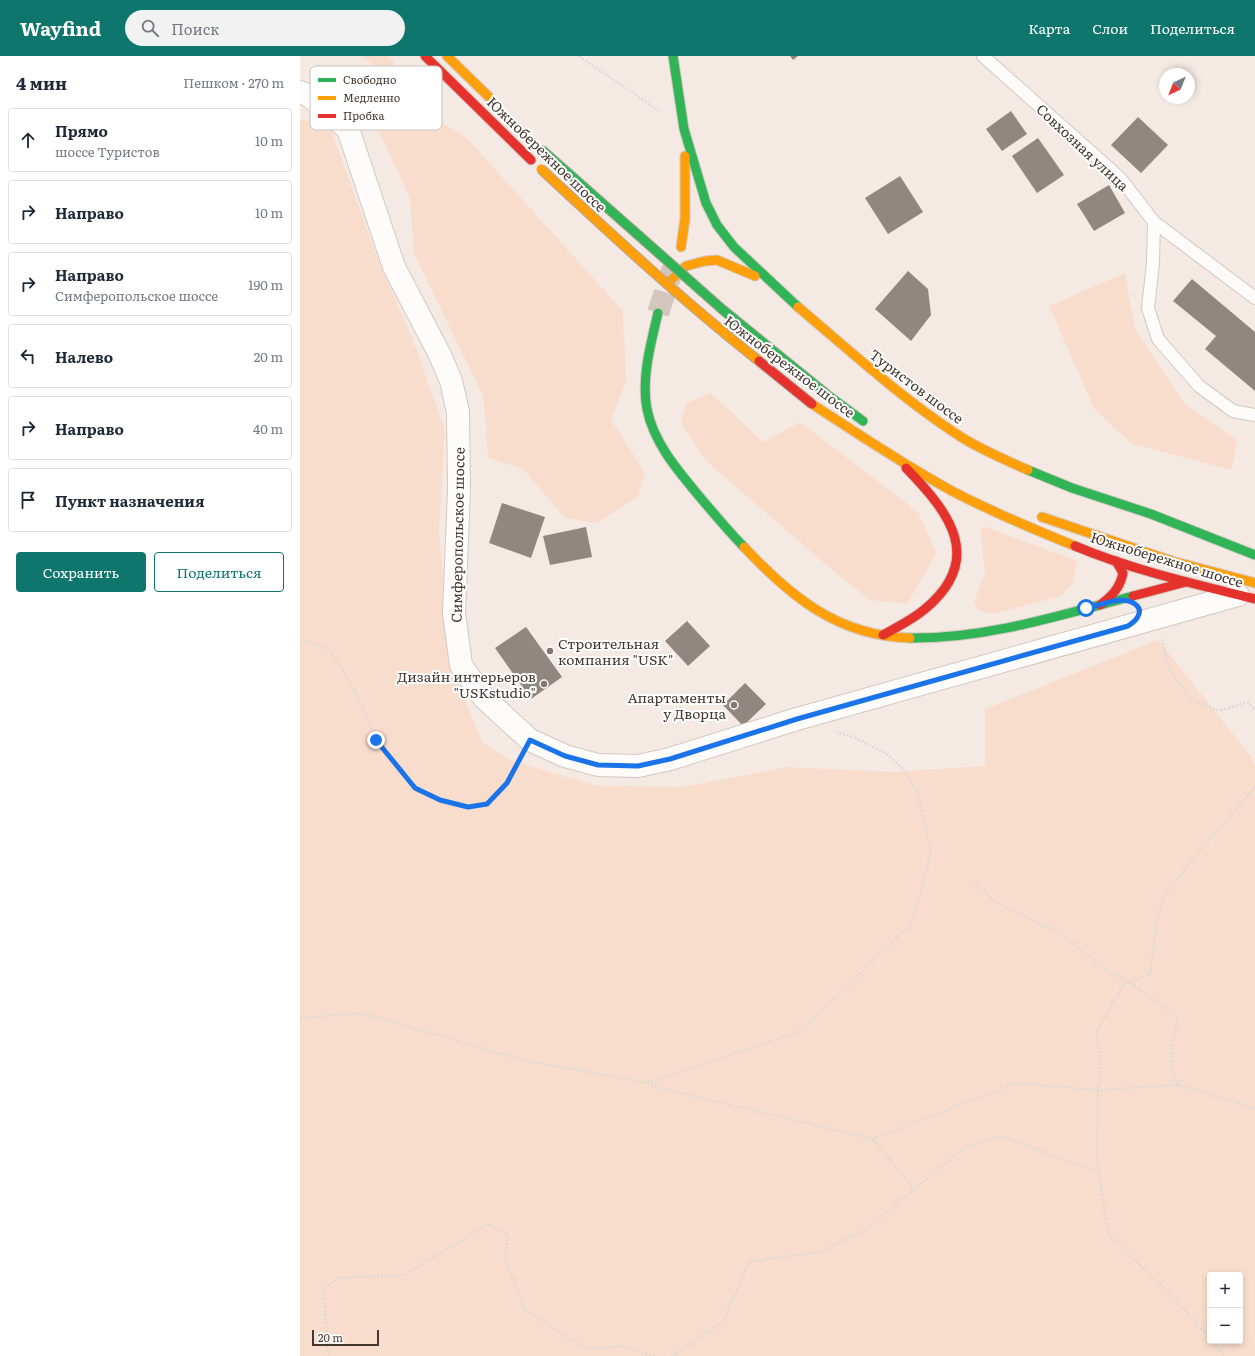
<!DOCTYPE html>
<html lang="ru">
<meta charset="utf-8">
<style>
body{margin:0;font-family:Literata,serif;background:#f2f2f3;color:#1f2937}
.controls{position:absolute;right:12px;bottom:12px;display:grid;overflow:hidden;border-radius:4px;box-shadow:0 2px 6px #0003}
.controls button{width:36px;height:36px;display:grid;place-items:center;padding:0;border:0;border-bottom:1px solid #e0e1e3;background:#fff;color:#1f2937;font:20px sans-serif}
.compass{position:absolute;left:859px;top:12px;width:36px;height:36px;border-radius:50%;background:#fff;box-shadow:0 2px 6px #0003;rotate:223deg}
.scale{position:absolute;left:12px;bottom:10px;width:67px;box-sizing:border-box;padding-left:4px;border:2px solid #44372f;border-top:0;font-size:11px;line-height:14px;white-space:nowrap;color:#44372f;-webkit-text-stroke:3px #fff;paint-order:stroke}
.stop{position:absolute;width:12px;height:12px;margin:-9px;border:3px solid #1a73e8;border-radius:50%;background:#fff}
.stop.end{background:#1a73e8;border-color:#fff;box-shadow:0 1px 4px #0008}
.list{margin:0;padding:0;list-style:none}
h2{display:flex;justify-content:space-between;align-items:center;height:52px;margin:0;padding:0 16px;font-size:17px}
h2 small{font-size:13px;font-weight:400;color:#747a83}
.list li{display:grid;grid-template-columns:26px 1fr auto;gap:12px;align-items:center;box-sizing:border-box;height:64px;margin:0 8px 8px;padding:0 8px;border:1px solid #e0e1e3;border-radius:4px}
.list b{display:block;font-size:15px;white-space:nowrap}
.list p{margin:0;font-size:13px;white-space:nowrap;color:#747a83}
.list em{font-size:13px;font-style:normal;color:#747a83}
.actions{display:flex;gap:8px;padding:12px 16px}
.actions a{flex:1;padding:9px 0;border:1px solid #0f766e;border-radius:4px;text-align:center;font-size:14px;color:#0f766e}
.actions .main{background:#0f766e;color:#fff}
.icon{flex:none;width:22px;height:22px;fill:none;stroke:currentColor;stroke-width:2;stroke-linecap:round;stroke-linejoin:round}
.map{position:relative;flex:none;width:955px;height:1300px;overflow:hidden}
header{display:flex;align-items:center;gap:24px;box-sizing:border-box;height:56px;padding:0 20px;background:#0f766e;color:#fff}
header strong{font-size:19px}
nav{display:flex;gap:22px;margin-inline-start:auto;font-size:14px}
.search{width:280px;height:36px;background:#f2f2f3;display:flex;align-items:center;gap:10px;box-sizing:border-box;padding:0 14px;border-radius:22px;color:#747a83;font-size:15px}
main{display:flex}
aside{flex:1;background:#fff}
.map>svg:first-child{display:block}
.green{fill:#f9ddcc;fill-rule:evenodd}
.building{fill:#918781}
.lines{fill:none;stroke-linecap:round;stroke-linejoin:round}
.secondary-tunnel{stroke:#d2c6bf;stroke-width:22;stroke-dasharray:22 11;stroke-linecap:butt}
.lane-casing{stroke:#d3c8c1;stroke-width:14}
.street-casing{stroke:#d3c8c1;stroke-width:24}
.fast-casing{stroke:#d3c8c1;stroke-width:11}
.slow-casing{stroke:#d3c8c1;stroke-width:11}
.jam-casing{stroke:#d3c8c1;stroke-width:11}
.path{stroke:#dcd9d7;stroke-width:2.5;stroke-dasharray:2 2;stroke-linecap:butt}
.lane{stroke:#fefcfb;stroke-width:12}
.street{stroke:#fefcfb;stroke-width:22}
.fast{stroke:#30b455;stroke-width:9}
.slow{stroke:#ff9f0a;stroke-width:9}
.jam{stroke:#e5322d;stroke-width:9}
.fast-bridge-casing{stroke:#b4a59c;stroke-width:11;stroke-linecap:butt}
.slow-bridge-casing{stroke:#b4a59c;stroke-width:11;stroke-linecap:butt}
.jam-bridge-casing{stroke:#b4a59c;stroke-width:11;stroke-linecap:butt}
.fast-bridge{stroke:#30b455;stroke-width:9}
.slow-bridge{stroke:#ff9f0a;stroke-width:9}
.jam-bridge{stroke:#e5322d;stroke-width:9}
.route{stroke:#1a73e8;stroke-width:5}
.poi-dot{fill:#82766e;stroke:#fff;stroke-width:1.5}
.labels{text-anchor:middle;dominant-baseline:central;stroke-width:4;stroke-linejoin:round;paint-order:stroke}
.street-label{font-size:14px;fill:#44372f;stroke:#fff}
.poi-label{font-size:14px;fill:#44372f;stroke:#fff;text-anchor:end}
.key{fill:#fff;stroke:#c7c3c1;stroke-width:1}
.key-label{font-size:11px;fill:#44372f}
</style>
<header>
<strong>Wayfind</strong>
<div class="search"><svg class="icon" aria-label="search" viewBox="0 0 24 24"><circle cx="10" cy="10" r="6"/><path d="M15 15l6 6"/></svg>Поиск</div>
<nav><a>Карта</a><a>Слои</a><a>Поделиться</a></nav>
</header>
<main>
<aside>
<h2>4 мин<small>Пешком · 270 m</small></h2>
<ul class="list">
<li><svg class="icon" aria-label="ahead" viewBox="0 0 24 24"><path d="M12 20V5M6 11l6-6 6 6"/></svg><div><b>Прямо</b><p>шоссе Туристов</p></div><em>10 m</em></li>
<li><svg class="icon" aria-label="right" viewBox="0 0 24 24"><path d="M7 20v-9h11M14 6l5 5-5 5"/></svg><div><b>Направо</b></div><em>10 m</em></li>
<li><svg class="icon" aria-label="right" viewBox="0 0 24 24"><path d="M7 20v-9h11M14 6l5 5-5 5"/></svg><div><b>Направо</b><p>Симферопольское шоссе</p></div><em>190 m</em></li>
<li><svg class="icon" aria-label="left" viewBox="0 0 24 24"><path d="M17 20v-9H6M10 6l-5 5 5 5"/></svg><div><b>Налево</b></div><em>20 m</em></li>
<li><svg class="icon" aria-label="right" viewBox="0 0 24 24"><path d="M7 20v-9h11M14 6l5 5-5 5"/></svg><div><b>Направо</b></div><em>40 m</em></li>
<li><svg class="icon" aria-label="arrive" viewBox="0 0 24 24"><path d="M6 21V4h12l-3 4 3 4H6"/></svg><div><b>Пункт назначения</b></div></li>
</ul>
<div class="actions"><a class="main">Сохранить</a><a>Поделиться</a></div>
</aside>
<div class="map">
<svg width="955" height="1300" viewBox="0 0 955 1300">
<rect width="100%" height="100%" fill="#f5eae3"/>
<g class="green">
<path d="M61 0H88L94 6 95 24Z"/>
<path d="M71 23 166 81 323 255 326 326 311 364 345 416 338 441 296 467 265 462 223 413 188 402 183 340 114 198 110 143 64 42Z"/>
<path d="M0 63 29 68 78 204 112 281 145 374 139 477 153 616 183 687 212 705 299 730 382 731 487 711 593 716 685 710V653L858 584 951 700 955 710V1300H0ZM910 1219H940V1285H910Z"/>
<path d="M825 217 835 273 884 347 937 384 932 414 832 388 794 353 749 250Z"/>
<path d="M411 337 463 386 500 366 618 456 637 497 607 548 570 544 537 518 407 406 381 368 386 347Z"/>
<path d="M683 470 777 505 773 527 761 540 692 558 678 554 674 546 685 516 680 477Z"/>
</g>
<g class="building">
<path d="M490 0H498L493 4Z"/>
<path d="M711 55 727 78 702 95 686 73Z"/>
<path d="M838 61 868 89 841 117 811 89Z"/>
<path d="M738 82 764 119 737 137 712 100Z"/>
<path d="M600 120 623 156 588 178 565 142Z"/>
<path d="M809 129 825 157 794 175 777 148Z"/>
<path d="M608 215 628 233 631 259 611 285 575 253Z"/>
<path d="M892 223 955 276V335L905 293 916 280 873 245Z"/>
<path d="M202 447 245 461 231 502 189 487Z"/>
<path d="M286 471 292 501 250 509 243 480Z"/>
<path d="M387 565 410 590 388 610 365 585Z"/>
<path d="M226 571 262 621 231 643 195 592Z"/>
<path d="M445 627 466 648 443 670 423 649Z"/>
</g>
<g class="lines">
<path class="secondary-tunnel" d="M358 257 373 212"/>
<g class="lane-casing">
<g id="lane">
<path d="M683 0 820 122 854 166 955 242"/>
<path d="M854 166 853 207 848 252 858 283 899 330 933 355 955 359"/>
</g>
</g>
<g class="street-casing">
<path id="street" d="M0 36 8 39 48 73 94 211 140 299 151 325 158 356 159 434 154 557 161 609 184 642 230 684 265 700 298 709 338 710 370 703 497 663 938 539"/>
</g>
<g class="fast-casing">
<g id="fast">
<path d="M373 0 384 73 406 147 417 169 434 191 498 251"/>
<path d="M358 257C351 287 341 322 347 353 354 389 381 418 404 446 417 461 430 477 444 491"/>
<path d="M525 337 563 365"/>
<path d="M728 414 772 432 851 458 955 499"/>
<path d="M610 582C686 583 761 559 833 540"/>
</g>
</g>
<g class="slow-casing">
<g id="slow">
<path d="M147 0 189 41"/>
<path d="M381 191 385 163V100"/>
<path d="M369 226 386 210 405 205 417 204 455 220"/>
<path d="M498 251C549 294 599 340 655 377 675 391 705 404 728 414"/>
<path d="M512 348C558 378 604 409 652 435 692 456 733 473 775 490"/>
<path d="M742 461 872 505 955 527"/>
<path d="M444 491C491 541 538 580 610 582"/>
</g>
</g>
<g class="jam-casing">
<g id="jam">
<path d="M125 0 231 104"/>
<path d="M775 490C832 514 895 528 955 543"/>
<path d="M833 540 886 526"/>
<path d="M800 549C812 540 820 532 823 517L816 505"/>
<path d="M583 579C597 571 612 564 625 553 685 503 650 457 606 412"/>
</g>
</g>
<g class="path">
<path d="M279 0 359 55"/>
<path d="M862 583 869 614 891 643 919 655 948 646 955 654"/>
<path d="M0 584 29 593 51 627 77 684 115 732 140 743 168 751 187 748 207 727 220 704"/>
<path d="M675 827 698 848 743 869 755 873 810 917 824 923 859 947 878 963C871 989 867 1004 878 1029"/>
<path d="M0 962 61 957 227 1005 347 1027 364 1033 573 1083 717 1027 798 1034 878 1029 955 1052"/>
<path d="M347 1027 503 974 613 865 631 796 617 735 601 711 587 698 555 682 536 676"/>
<path d="M573 1083 614 1133"/>
<path d="M910 1282 869 1237 808 1178 797 1103 798 1034 801 1016 797 975 824 928 850 918 857 863 864 840 893 803 955 731"/>
<path d="M912 1285 925 1300"/>
<path d="M28 1300 24 1233 38 1222 104 1219 189 1168 208 1179 205 1203 225 1254 286 1293 322 1290 355 1300"/>
<path d="M372 1300 423 1266 449 1206 521 1196 566 1173 665 1091 702 1080 798 1116"/>
</g>
<use href="#lane" class="lane"/>
<use href="#street" class="street"/>
<use href="#fast" class="fast"/>
<use href="#slow" class="slow"/>
<use href="#jam" class="jam"/>
<g class="fast-bridge-casing">
<path id="fast-bridge" d="M242 94 423 254 525 337"/>
</g>
<g class="slow-bridge-casing">
<path id="slow-bridge" d="M241 113C312 179 383 245 459 305"/>
</g>
<g class="jam-bridge-casing">
<path id="jam-bridge" d="M459 305 512 348"/>
</g>
<use href="#fast-bridge" class="fast-bridge"/>
<use href="#slow-bridge" class="slow-bridge"/>
<use href="#jam-bridge" class="jam-bridge"/>
</g>
<g class="lines">
<path class="route" d="M76 684 115 732 140 744 168 751 187 748 207 727 230 684 265 700 298 709 338 710 370 703 497 663 828 570C831 568 835 565 837 562 845 550 831 544 820 544 809 545 797 550 786 552"/>
</g>
<g class="poi-dot">
<circle cx="250" cy="595" r="4"/>
<circle cx="244" cy="628" r="4"/>
<circle cx="434" cy="649" r="4"/>
</g>
<g class="labels">
<g class="street-label">
<text transform="translate(783 91) rotate(43)">Совхозная улица</text>
<text transform="translate(247 98) rotate(44)">Южнобережное шоссе</text>
<text transform="translate(490 310) rotate(37)">Южнобережное шоссе</text>
<text transform="translate(617 330) rotate(37)">Туристов шоссе</text>
<text transform="translate(157 479) rotate(-89)">Симферопольское шоссе</text>
<text transform="translate(867 503) rotate(17)">Южнобережное шоссе</text>
</g>
<g class="poi-label">
<text x="258" y="587" text-anchor="start">Строительная<tspan x="258" dy="16">компания "USK"</tspan></text>
<text x="236" y="620">Дизайн интерьеров<tspan x="236" dy="16">"USKstudio"</tspan></text>
<text x="426" y="641">Апартаменты<tspan x="426" dy="16">у Дворца</tspan></text>
</g>
</g>
<rect x="10" y="10" width="132" height="64" rx="6" class="key"/>
<rect x="18" y="22" width="18" height="4" fill="#30b455"/>
<rect x="18" y="40" width="18" height="4" fill="#ff9f0a"/>
<rect x="18" y="58" width="18" height="4" fill="#e5322d"/>
<g class="key-label">
<text x="43" y="28">Свободно</text>
<text x="43" y="46">Медленно</text>
<text x="43" y="64">Пробка</text>
</g>
</svg>
<div class="controls">
<button>+</button>
<button>−</button>
</div>
<svg class="compass" viewBox="-18 -18 36 36"><path d="M0-13l5 13h-10z" fill="#e53935"/><path d="M0 13l5-13h-10z" fill="#747a83"/></svg>
<div class="scale">20 m</div>
<div class="stop" style="left:786px;top:552px"></div>
<div class="stop end" style="left:76px;top:684px"></div>
</div>
</main>
